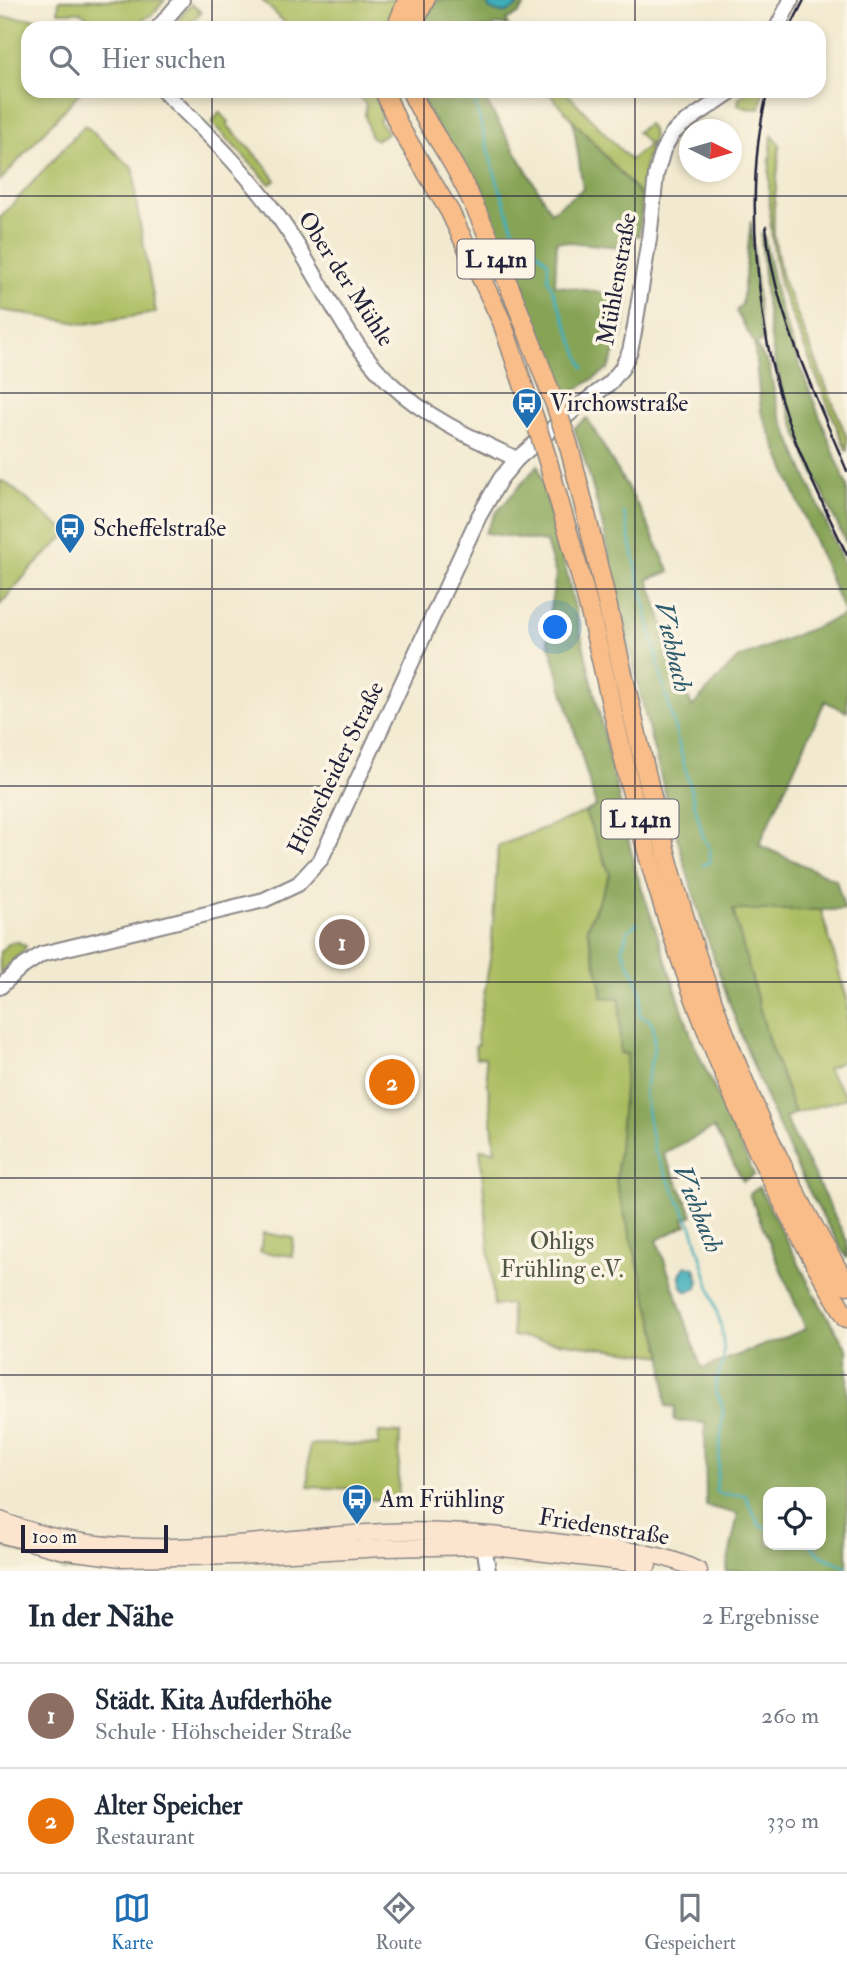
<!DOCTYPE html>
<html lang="de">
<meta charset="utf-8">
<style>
body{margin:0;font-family:"IM FELL Double Pica",serif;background:#f6f6f7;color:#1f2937}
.controls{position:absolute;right:21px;bottom:21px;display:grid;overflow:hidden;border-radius:14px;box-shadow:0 4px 10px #0003}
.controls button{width:63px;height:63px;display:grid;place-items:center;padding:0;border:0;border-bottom:2px solid #e0e1e3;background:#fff;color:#1f2937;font:35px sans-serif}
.compass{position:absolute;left:679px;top:119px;width:63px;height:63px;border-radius:50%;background:#fff;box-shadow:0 4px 10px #0003;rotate:95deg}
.scale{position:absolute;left:21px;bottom:18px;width:147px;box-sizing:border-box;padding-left:7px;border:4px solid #22223b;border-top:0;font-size:19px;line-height:24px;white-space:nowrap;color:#22223b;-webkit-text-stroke:5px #fcf5e5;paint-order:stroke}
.you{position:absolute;left:556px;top:628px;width:24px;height:24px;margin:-18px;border:5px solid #fff;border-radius:50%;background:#1a73e8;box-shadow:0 0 0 10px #1a73e833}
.badge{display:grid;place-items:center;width:46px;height:46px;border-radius:50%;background:#1f6fb2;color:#fff;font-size:23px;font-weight:700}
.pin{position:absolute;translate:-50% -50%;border:4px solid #fff;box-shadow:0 2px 7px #0006}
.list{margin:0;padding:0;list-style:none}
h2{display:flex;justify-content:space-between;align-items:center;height:91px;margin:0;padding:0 28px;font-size:30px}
h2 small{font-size:23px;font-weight:400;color:#747a83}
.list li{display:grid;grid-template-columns:46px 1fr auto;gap:21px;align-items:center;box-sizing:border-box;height:105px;padding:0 28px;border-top:2px solid #e0e1e3}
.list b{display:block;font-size:26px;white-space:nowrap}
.list p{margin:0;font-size:23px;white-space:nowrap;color:#747a83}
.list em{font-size:23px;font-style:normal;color:#747a83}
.icon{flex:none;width:38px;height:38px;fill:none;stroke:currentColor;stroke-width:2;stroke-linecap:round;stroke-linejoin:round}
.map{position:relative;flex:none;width:847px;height:1571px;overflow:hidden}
.search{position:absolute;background:#fff;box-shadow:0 4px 10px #0003;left:21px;right:21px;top:21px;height:77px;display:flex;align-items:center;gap:18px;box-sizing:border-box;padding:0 24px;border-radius:21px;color:#747a83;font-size:26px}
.sheet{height:301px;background:#fff}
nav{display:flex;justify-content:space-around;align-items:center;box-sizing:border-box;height:98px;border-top:2px solid #e0e1e3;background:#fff;font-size:19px;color:#747a83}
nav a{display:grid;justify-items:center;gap:4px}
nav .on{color:#1f6fb2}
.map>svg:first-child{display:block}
.green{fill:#aabc5f;stroke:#666f4d;stroke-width:2}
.forest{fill:#87a456;stroke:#546348;stroke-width:2;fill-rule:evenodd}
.water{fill:#3eaeb9;stroke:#30687a;stroke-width:2}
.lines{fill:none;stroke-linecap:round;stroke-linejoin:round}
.stream{stroke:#3eaeb9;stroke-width:2.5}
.tertiary-casing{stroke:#8a8686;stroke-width:18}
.secondary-casing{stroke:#8a8686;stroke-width:19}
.trunk-casing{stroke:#8a8686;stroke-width:21}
.tertiary{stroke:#fff;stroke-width:14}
.secondary{stroke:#fce5cf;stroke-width:16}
.trunk{stroke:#f8bd88;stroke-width:18}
.rail{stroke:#22223b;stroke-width:2.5}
.trunk-bridge-casing{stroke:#8a8686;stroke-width:21;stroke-linecap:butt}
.trunk-bridge{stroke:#f8bd88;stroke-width:18}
.grid{fill:none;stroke:#22223b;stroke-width:2;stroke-opacity:0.55}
.labels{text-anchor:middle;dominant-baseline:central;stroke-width:7;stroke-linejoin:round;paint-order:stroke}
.shield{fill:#fcf5e5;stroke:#63616e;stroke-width:2}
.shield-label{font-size:23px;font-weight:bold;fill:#22223b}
.street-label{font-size:24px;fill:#22223b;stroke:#fcf5e5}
.poi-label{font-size:24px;fill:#22223b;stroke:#fcf5e5;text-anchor:start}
.park-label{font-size:24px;fill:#525848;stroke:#fcf5e5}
.water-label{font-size:26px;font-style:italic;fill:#2d5a6d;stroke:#fcf5e5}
</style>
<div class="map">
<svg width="847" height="1571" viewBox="0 0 847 1571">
<rect width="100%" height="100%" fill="#fcf5e5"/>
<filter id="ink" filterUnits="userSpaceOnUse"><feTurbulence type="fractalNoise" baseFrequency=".0143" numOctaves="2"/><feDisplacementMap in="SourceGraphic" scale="14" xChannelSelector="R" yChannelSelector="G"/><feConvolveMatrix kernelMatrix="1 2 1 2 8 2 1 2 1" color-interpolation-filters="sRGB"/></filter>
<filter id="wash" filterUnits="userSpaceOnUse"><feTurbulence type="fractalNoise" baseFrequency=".00686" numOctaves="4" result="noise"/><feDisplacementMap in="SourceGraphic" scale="28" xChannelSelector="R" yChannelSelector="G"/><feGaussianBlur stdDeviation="1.57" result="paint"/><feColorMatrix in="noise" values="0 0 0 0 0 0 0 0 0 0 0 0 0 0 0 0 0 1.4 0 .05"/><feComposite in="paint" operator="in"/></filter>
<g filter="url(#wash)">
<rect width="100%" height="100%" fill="#f2ead0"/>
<g class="green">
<path d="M59 0H165L153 14 130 27 103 28 80 12H58Z"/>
<path d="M262 0H402L391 28H290Z"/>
<path d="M191 4 201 12 186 28H171Z"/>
<path d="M0 17 66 20 85 28H28V91H81L0 181Z"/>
<path d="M355 91H378L386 113 379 120 387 133 376 140 370 136 365 115 366 105Z"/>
<path d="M547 91H565L630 160 649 145 637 132 648 124 652 130 653 138 645 164 643 198Z"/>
<path d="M748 91H763L760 109 745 108 738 104 739 98Z"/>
<path d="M219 112 229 122 227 125 264 164 276 180 270 184 212 123Z"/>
<path d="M85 125 134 170 136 202 156 313 85 324 0 310V218Z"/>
<path d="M772 135 780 145 774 208V236L781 274 847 438V452L781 289C769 238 766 186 772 135Z"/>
<path d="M0 481 5 482 68 533 29 571 0 605Z"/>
<path d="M585 812 610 874 587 928 602 988V996L620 998V1053L627 1054 616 1183 663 1356 513 1336 510 1304 494 1306 480 1149 495 1151 485 1057 476 1058 475 1046 478 1045 477 1037 491 953 498 846Z"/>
<path d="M732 910H821L847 999V1059L827 1069 847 1098 795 1113 769 1042Z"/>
<path d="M16 941 26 946 24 950 0 973V952L8 944Z"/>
<path d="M263 1233 294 1238 292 1256 260 1252Z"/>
<path d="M379 1432 400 1433 398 1500 360 1499V1489L308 1487 309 1446 313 1444 378 1445Z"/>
<path d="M0 1543 47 1557 83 1564 79 1571H64L44 1559 0 1546Z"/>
</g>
<g class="forest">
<path d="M432 0H486L490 8 520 4 522 0H529L517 15 506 20 508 25H495L492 28H418Z"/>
<path d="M417 91H480L551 212 583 189 573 120 643 198 639 236 623 233 620 247 557 241 555 285 629 297 622 336 608 369 564 398 542 336 498 235Z"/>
<path d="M751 221 760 325 764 339 756 345 769 366 778 410 847 572V712L825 701 759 845 836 880 845 910H733L769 1042 795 1113 785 1118 847 1241V1259C831 1230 813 1201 799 1171 726 1018 678 854 639 689 618 602 604 512 574 428L587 418 641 511 670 572 648 579 692 707 737 659 845 615 761 411 754 343 736 311 742 304Z"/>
<path d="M761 234 764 236 779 306 803 374 847 486V545C822 491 795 436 779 379 767 332 764 282 761 234Z"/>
<path d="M538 465 567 574 635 868 694 1044 754 1175 743 1181 714 1128 663 1153 693 1215 684 1219 687 1225 657 1240 702 1369 806 1329 749 1194 759 1187 818 1301 847 1349V1571H726L738 1514 706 1506 705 1423 674 1421 675 1407 666 1406 663 1356 616 1183 627 1054 620 1053V998L602 997V988L587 928 610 874 585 812 596 806 548 639V620L556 575 546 542 485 533 495 514ZM768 1492H821V1545H768Z"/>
</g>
<g class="water">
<path d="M486 0H522C514 12 502 17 489 8Z"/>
<path d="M686 1266 695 1268 699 1281 697 1288 689 1292 684 1290C679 1280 677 1275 686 1266Z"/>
</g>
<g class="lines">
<g class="stream">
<path d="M474 91 476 106 493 168 513 228 548 262V278L584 368"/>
<path d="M624 513 662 680 703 836 710 849V862L703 865"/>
<path d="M637 923 628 931 622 948C632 978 646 979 639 1015L648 1019 653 1026 654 1035V1049L644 1092 654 1150 693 1229 721 1326 724 1350 723 1362 716 1382 715 1392 721 1402 723 1413 716 1492 722 1494 745 1495 759 1525 768 1528"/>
<path d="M810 1545 822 1556 847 1567"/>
</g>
</g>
</g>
<g filter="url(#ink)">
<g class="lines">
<g class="tertiary-casing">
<g id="tertiary">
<path d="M158 28 182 0"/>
<path d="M777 28 791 0"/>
<path d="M163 91C210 135 255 180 290 234 323 284 346 341 390 383 425 417 474 439 517 459"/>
<path d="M0 987 18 970 42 954 264 900 298 884 321 859 479 516 501 478 517 459 575 409 610 383 622 368 630 351 634 332 649 239 656 175 663 150 672 134 682 125 732 91"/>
<path d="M483 1538 488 1571"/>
</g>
</g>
<g class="secondary-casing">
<g id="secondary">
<path d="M0 1520C117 1569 261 1538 384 1532 447 1529 508 1536 570 1544 613 1549 659 1550 699 1571"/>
<path d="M0 1534 60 1550 121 1558 237 1556 383 1548 485 1546 648 1565"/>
</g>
</g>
<g class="trunk-casing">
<g id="trunk">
<path d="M396 28 407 0"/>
<path d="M412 28 425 0"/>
<path d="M384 91 399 126 450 212 502 322 534 417"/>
<path d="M411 91C424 121 444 146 459 175 497 248 525 327 555 404"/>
<path d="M568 443C606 584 632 729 671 871 711 1015 770 1156 847 1285"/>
<path d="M547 458C561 510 578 563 591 616 612 705 630 795 656 883 702 1035 764 1182 847 1318"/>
</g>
</g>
<use href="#tertiary" class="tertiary"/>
<use href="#secondary" class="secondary"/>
<use href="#trunk" class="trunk"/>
<g class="rail">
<path d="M790 28 804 0"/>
<path d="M768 91C743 184 756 327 787 418 803 465 826 510 847 555"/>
<path d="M766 226C773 311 815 393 847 471"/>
</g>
<g class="trunk-bridge-casing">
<g id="trunk-bridge">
<path d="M555 404 568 443"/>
<path d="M534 417 547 458"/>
</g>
</g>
<use href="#trunk-bridge" class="trunk-bridge"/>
</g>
</g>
<path class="grid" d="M212 0V28M424 0V28M635 0V28M212 91V1571M424 91V1571M635 91V1571M0 196H847M0 393H847M0 589H847M0 786H847M0 982H847M0 1178H847M0 1375H847"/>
<defs>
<g id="bus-pin" transform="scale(1.575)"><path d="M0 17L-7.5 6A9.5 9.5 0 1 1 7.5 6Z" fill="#1f6fb2" stroke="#fcf5e5"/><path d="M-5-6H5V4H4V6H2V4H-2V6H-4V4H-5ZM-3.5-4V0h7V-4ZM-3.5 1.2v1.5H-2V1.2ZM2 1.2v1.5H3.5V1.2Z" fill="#fff"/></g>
</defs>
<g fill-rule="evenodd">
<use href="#bus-pin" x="527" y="403"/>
<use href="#bus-pin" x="70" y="528"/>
<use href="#bus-pin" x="357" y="1499"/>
</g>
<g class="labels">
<g class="shield">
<rect x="457.5" y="239.5" width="77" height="39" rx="5"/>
<rect x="601.5" y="799.5" width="77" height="39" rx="5"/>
</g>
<g class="shield-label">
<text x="496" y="259">L 141n</text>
<text x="640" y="819">L 141n</text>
</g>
<g class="street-label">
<text transform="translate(346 279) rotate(57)">Ober der Mühle</text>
<text transform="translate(617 279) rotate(-80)">Mühlenstraße</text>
<text transform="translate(336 768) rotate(-64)">Höhscheider Straße</text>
<text transform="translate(604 1527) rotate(9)">Friedenstraße</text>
</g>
<g class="poi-label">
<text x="550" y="403">Virchowstraße</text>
<text x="93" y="528">Scheffelstraße</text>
<text x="380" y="1499">Am Frühling</text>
</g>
<g class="park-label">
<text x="562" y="1241">Ohligs<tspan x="562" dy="28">Frühling e.V.</tspan></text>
</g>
<g class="water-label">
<text transform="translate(673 647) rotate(77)">Viehbach</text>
<text transform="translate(698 1209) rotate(68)">Viehbach</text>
</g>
</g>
</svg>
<div class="controls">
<button><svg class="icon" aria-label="locate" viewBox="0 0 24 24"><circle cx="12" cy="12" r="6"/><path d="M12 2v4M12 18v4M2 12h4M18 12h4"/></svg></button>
</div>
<svg class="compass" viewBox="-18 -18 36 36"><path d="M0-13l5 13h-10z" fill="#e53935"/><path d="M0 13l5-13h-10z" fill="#747a83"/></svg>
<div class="scale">100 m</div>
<div class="you"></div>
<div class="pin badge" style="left:342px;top:942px;background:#8d6e63">1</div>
<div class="pin badge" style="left:392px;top:1082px;background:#e8710a">2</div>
<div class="search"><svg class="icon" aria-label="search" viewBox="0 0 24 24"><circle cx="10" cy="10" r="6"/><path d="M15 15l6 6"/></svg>Hier suchen</div>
</div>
<section class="sheet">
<h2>In der Nähe<small>2 Ergebnisse</small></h2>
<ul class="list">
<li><span class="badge" style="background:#8d6e63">1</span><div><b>Städt. Kita Aufderhöhe</b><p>Schule · Höhscheider Straße</p></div><em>260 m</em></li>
<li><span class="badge" style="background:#e8710a">2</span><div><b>Alter Speicher</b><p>Restaurant</p></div><em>330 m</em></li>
</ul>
</section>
<nav>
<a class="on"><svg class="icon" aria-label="map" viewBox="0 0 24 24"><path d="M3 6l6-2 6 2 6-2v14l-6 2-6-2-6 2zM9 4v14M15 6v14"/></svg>Karte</a>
<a><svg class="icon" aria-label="directions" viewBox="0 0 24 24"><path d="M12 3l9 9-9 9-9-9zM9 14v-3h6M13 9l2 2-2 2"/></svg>Route</a>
<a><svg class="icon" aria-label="saved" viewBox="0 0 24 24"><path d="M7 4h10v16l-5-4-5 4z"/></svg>Gespeichert</a>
</nav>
